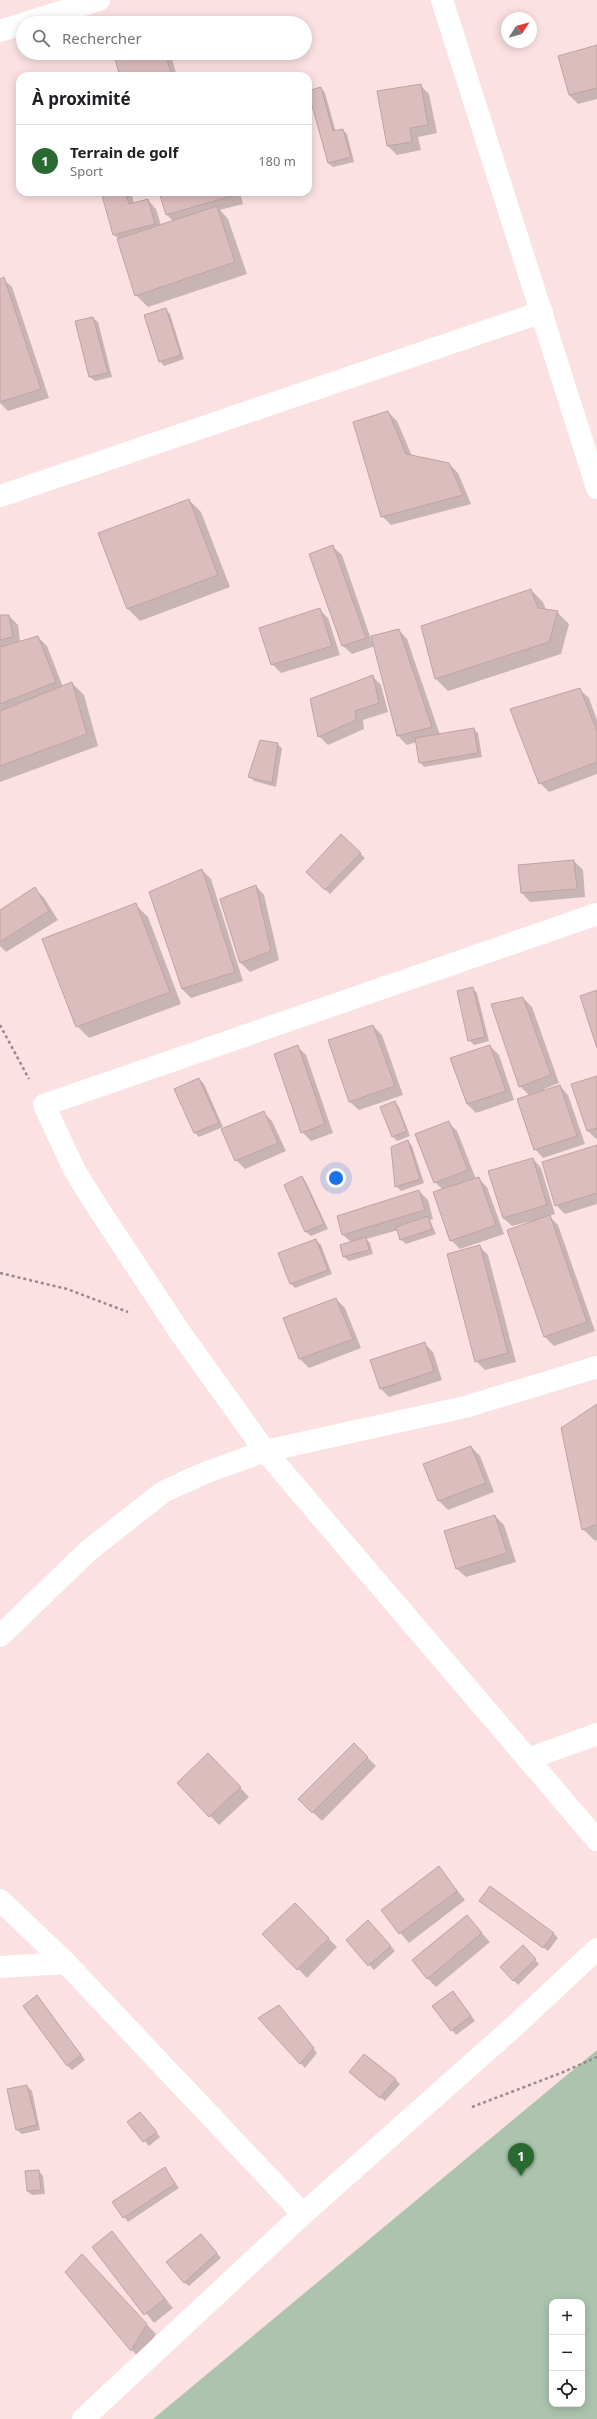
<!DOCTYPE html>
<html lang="fr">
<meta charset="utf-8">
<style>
body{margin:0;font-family:"Noto Sans",sans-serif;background:#f2f2f2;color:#202124}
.controls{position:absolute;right:12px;bottom:12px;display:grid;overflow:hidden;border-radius:8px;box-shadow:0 2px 10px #0003}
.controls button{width:36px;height:36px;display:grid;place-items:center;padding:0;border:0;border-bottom:1px solid #e0e0e0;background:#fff;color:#202124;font:20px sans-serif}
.compass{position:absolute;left:501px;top:12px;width:36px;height:36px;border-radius:50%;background:#fff;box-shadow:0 2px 10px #0003;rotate:54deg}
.you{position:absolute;left:336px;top:1178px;width:14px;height:14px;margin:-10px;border:3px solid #fff;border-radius:50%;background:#1a73e8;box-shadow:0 0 0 6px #1a73e833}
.badge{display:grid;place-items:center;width:26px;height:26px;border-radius:50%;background:#2a6932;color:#fff;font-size:13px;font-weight:700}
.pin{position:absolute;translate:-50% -33px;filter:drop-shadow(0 1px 2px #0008)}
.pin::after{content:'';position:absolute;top:21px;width:14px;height:12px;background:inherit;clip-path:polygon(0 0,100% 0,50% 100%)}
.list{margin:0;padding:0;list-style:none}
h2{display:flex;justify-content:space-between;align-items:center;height:52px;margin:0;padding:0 16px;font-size:17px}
h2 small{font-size:13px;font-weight:400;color:#757577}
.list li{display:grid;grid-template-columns:26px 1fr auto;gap:12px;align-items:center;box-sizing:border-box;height:72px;padding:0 16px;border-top:1px solid #e0e0e0}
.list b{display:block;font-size:15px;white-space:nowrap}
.list p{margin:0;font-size:13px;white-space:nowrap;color:#757577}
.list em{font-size:13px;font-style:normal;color:#757577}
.icon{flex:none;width:22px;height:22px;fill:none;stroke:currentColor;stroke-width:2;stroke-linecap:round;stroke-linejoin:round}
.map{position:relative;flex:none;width:597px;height:2419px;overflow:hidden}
.search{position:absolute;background:#fff;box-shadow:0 2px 10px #0003;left:16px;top:16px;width:296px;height:44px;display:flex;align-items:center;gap:10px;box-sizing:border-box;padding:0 14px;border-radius:22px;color:#757577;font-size:15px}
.panel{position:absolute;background:#fff;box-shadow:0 2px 10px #0003;left:16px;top:72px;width:296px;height:124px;border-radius:12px}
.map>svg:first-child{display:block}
.green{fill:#acc4ad;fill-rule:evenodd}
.shadow{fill:#0003}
.building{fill:#dcbdbe;stroke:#c1a2a4}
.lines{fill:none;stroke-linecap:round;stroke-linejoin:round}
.path{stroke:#9a8787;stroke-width:2.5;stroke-dasharray:3 3;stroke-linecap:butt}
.minor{stroke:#fff;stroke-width:22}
</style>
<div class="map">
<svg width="597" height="2419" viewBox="0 0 597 2419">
<rect width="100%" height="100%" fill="#fbe1e2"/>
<path class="green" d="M597 2050V2419H153ZM552 2302H582V2404H552Z"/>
<g class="shadow">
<path d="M597 46V99L578 104 569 95Z"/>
<path d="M127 53H170L177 76H121Z"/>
<path d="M420 85 429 94 437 133 418 137 421 150 397 155 388 146Z"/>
<path d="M321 88 325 93 336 132 342 130 347 134 354 162 333 167 328 163 309 91Z"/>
<path d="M102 192H131L134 203 148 200 156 209 161 225 173 221 167 215 160 192H240L243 204 220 210 228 219 247 274 148 307 136 295 119 239 114 235Z"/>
<path d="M3 279 12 287 49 398 8 411 0 403V280Z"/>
<path d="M166 310 170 314 184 359 164 366 160 361Z"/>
<path d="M93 318 98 322 112 377 95 381 90 377Z"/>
<path d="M388 412 397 421 412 456 449 464 458 473 471 504 391 525 382 516Z"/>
<path d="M189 500 201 512 230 587 140 621 128 609 99 534Z"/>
<path d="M333 547 342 555 372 642 399 630 407 639 440 735 473 729 478 733 482 757 424 767 420 762 416 742 407 745 398 736 375 646 352 654 343 646Z"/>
<path d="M531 590 543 602 546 610 557 612 569 624 561 654 448 691 436 679Z"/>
<path d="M319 609 328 618 340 655 281 673 272 664Z"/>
<path d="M0 616H9L18 625 20 642 38 637 47 646 63 687 72 683 84 695 98 746 0 782Z"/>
<path d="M372 676 381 685 388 712 363 720 364 729 328 745 319 736Z"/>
<path d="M580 690 589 698 597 720V774L549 792 540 783Z"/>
<path d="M277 744 282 748 276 787 254 781 249 776Z"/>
<path d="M341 836 365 858 330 894 307 872Z"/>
<path d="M574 861 583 870 585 897 530 902 522 893Z"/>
<path d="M202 870 211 879 243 981 191 998 182 989Z"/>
<path d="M256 886 264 895 279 960 250 972 241 963 221 899Z"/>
<path d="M35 889 44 898 58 920 6 952 0 946V911Z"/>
<path d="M136 905 148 917 181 1004 89 1038 77 1026Z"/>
<path d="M473 989 477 993 489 1041 474 1045 469 1040Z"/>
<path d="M523 998 532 1007 559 1083 544 1089V1091L560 1086 568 1095 585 1144 543 1158 535 1149 530 1096 520 1086Z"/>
<path d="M373 1026 382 1035 403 1095 359 1110 350 1102Z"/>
<path d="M490 1046 499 1055 514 1100 476 1113 467 1104 452 1059Z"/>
<path d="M298 1047 306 1055 333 1133 311 1141 302 1132Z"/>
<path d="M597 1077V1139H596L587 1130Z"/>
<path d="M199 1079 204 1084 223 1127 199 1137 195 1133Z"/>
<path d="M394 1102 399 1107 410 1136 397 1141 392 1136Z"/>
<path d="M263 1112 272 1121 286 1151 245 1169 236 1160Z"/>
<path d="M448 1122 457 1131 476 1179 478 1178 487 1187 504 1234 460 1249 451 1240 443 1190 435 1182Z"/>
<path d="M408 1141 412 1146 424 1183 401 1191 396 1186Z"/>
<path d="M597 1146V1204L565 1214 556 1205Z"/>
<path d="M533 1159 541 1168 555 1214 549 1216 558 1225 595 1331 554 1346 545 1337 508 1231 532 1222 531 1221 512 1226 503 1218Z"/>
<path d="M302 1177 306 1182 328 1229 311 1236 306 1232 285 1185Z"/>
<path d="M419 1191 428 1200 433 1219 430 1220 436 1234 406 1244 401 1240 398 1230 366 1239 370 1243 373 1254 349 1261 344 1257 341 1245 351 1242 343 1235Z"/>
<path d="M316 1240 321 1245 332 1274 295 1288 291 1284Z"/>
<path d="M479 1246 488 1255 516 1362 485 1370 476 1361Z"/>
<path d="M336 1299 345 1308 361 1348 309 1368 300 1359 285 1319Z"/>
<path d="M424 1343 433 1352 442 1380 389 1397 380 1388Z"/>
<path d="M597 1405V1540L595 1541 583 1529Z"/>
<path d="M471 1447 480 1456 494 1492 448 1510 439 1501 424 1464Z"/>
<path d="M495 1516 504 1525 516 1562 466 1577 457 1569 446 1531Z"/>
<path d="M354 1744 376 1766 322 1821 299 1799Z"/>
<path d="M217 1763 249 1797 219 1825 178 1783Z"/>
<path d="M438 1867 465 1900 409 1943 382 1911Z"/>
<path d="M481 1901 553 1933 558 1938 548 1951Z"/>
<path d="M295 1905 337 1947 307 1978 264 1934Z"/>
<path d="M467 1917 490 1942 436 1987 427 1978Z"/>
<path d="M373 1926 395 1951 374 1970 347 1940Z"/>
<path d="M523 1947 539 1964 518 1985 501 1967Z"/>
<path d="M453 1992 475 2021 456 2035 452 2030Z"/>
<path d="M37 1996 85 2060 72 2070 67 2065Z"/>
<path d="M283 2011 317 2053 305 2068 260 2018Z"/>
<path d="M355 2077 395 2079 400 2084 385 2101Z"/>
<path d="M27 2086 32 2091 40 2130 22 2134 17 2130Z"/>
<path d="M145 2118 160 2137 149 2146 129 2122Z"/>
<path d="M165 2169 179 2188 128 2222 114 2203Z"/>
<path d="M39 2171 43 2176 45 2194 32 2195 27 2191Z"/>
<path d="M112 2233 173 2308 154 2323 93 2247Z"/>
<path d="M205 2239 221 2258 189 2286 184 2282Z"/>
<path d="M90 2265 156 2334 140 2359 132 2350Z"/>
</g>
<g class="building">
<path d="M597 45V88L569 95 558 56Z"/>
<path d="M124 53H165L172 76H120L114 56Z"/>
<path d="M421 84 428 125 410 128 412 142 387 146 377 91Z"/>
<path d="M321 87 333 131 343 129 351 157 328 163 308 91Z"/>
<path d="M101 192H125L129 204 148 199 155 224 113 235Z"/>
<path d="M159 192H234L235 195 166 215Z"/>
<path d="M217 206 235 262 135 296 117 239Z"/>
<path d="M4 277 41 389 0 402V279Z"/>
<path d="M166 308 181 355 159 362 144 315Z"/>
<path d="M93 317 108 373 89 377 75 321Z"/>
<path d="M388 411 406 454 449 463 463 495 381 517 353 422Z"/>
<path d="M189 499 218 575 127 609 98 533Z"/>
<path d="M333 545 366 638 342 646 309 554Z"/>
<path d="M531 589 538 608 558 611 549 642 435 679 421 626Z"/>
<path d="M320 608 332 646 271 665 259 628Z"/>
<path d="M0 615H9L13 637 0 640Z"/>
<path d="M399 629 432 727 397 736 371 636Z"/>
<path d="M38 636 56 682 0 704V647Z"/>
<path d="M373 675 379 703 355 711 356 720 318 737 310 699Z"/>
<path d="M72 682 87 734 0 766V711Z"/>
<path d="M580 688 597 731V762L539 784 510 709Z"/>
<path d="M474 728 478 753 419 763 415 738Z"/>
<path d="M260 740 278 743 272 783 248 777Z"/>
<path d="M341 834 361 853 325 890 306 872Z"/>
<path d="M574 860 577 889 521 893 518 865Z"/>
<path d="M202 869 235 972 182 989 149 892Z"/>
<path d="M256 885 271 951 240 963 220 899Z"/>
<path d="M35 887 49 911 0 942V910Z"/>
<path d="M136 903 170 992 76 1027 42 939Z"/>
<path d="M473 987 485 1037 468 1041 457 991Z"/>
<path d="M597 990V1048L580 996Z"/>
<path d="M523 997 551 1075 519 1087 491 1004Z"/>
<path d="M373 1025 395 1086 349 1102 328 1040Z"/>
<path d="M298 1045 325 1124 301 1133 274 1054Z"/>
<path d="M490 1045 506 1091 467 1104 450 1058Z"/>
<path d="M597 1076V1128L587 1131 571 1084Z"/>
<path d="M199 1078 219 1123 194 1133 174 1089Z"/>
<path d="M560 1085 577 1136 534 1150 517 1099Z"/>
<path d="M395 1101 407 1131 392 1137 380 1107Z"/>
<path d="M264 1111 278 1143 235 1161 221 1129Z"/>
<path d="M449 1121 468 1170 434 1183 415 1134Z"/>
<path d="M408 1140 420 1179 395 1187 391 1147Z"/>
<path d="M597 1145V1193L555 1206 542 1162Z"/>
<path d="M533 1158 547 1205 503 1218 488 1171Z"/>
<path d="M302 1176 324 1224 305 1232 284 1185Z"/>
<path d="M479 1177 496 1225 450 1241 433 1192Z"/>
<path d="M419 1190 425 1210 342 1235 337 1216Z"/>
<path d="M550 1215 587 1322 544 1337 507 1230Z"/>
<path d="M428 1216 432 1229 400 1240 396 1227Z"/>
<path d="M366 1237 369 1250 343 1257 340 1245Z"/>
<path d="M316 1239 328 1270 290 1284 278 1253Z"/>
<path d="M480 1245 508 1353 475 1362 447 1254Z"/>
<path d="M336 1298 353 1339 299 1359 283 1318Z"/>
<path d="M425 1342 434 1371 380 1389 370 1360Z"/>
<path d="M597 1404V1524L582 1530 561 1428Z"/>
<path d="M471 1446 486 1483 438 1501 423 1464Z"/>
<path d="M495 1515 507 1553 456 1569 444 1531Z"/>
<path d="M354 1743 368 1757 312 1813 298 1799Z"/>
<path d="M208 1753 241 1787 209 1817 177 1783Z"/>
<path d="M439 1866 457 1891 399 1934 381 1910Z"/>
<path d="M490 1886 554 1933 543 1948 479 1901Z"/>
<path d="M295 1903 329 1938 297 1970 262 1934Z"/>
<path d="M467 1915 482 1933 427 1979 412 1960Z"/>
<path d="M368 1920 391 1946 368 1966 346 1940Z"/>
<path d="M523 1945 536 1959 513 1981 500 1967Z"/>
<path d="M453 1991 471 2016 451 2031 432 2006Z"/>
<path d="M37 1995 81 2055 67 2066 23 2006Z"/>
<path d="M279 2005 314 2048 300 2064 258 2018Z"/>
<path d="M364 2054 396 2079 380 2098 349 2072Z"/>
<path d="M27 2085 37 2125 16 2130 7 2089Z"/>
<path d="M140 2112 157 2132 143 2142 127 2122Z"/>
<path d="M165 2167 175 2184 123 2218 112 2202Z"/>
<path d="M39 2170 41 2190 27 2191 25 2171Z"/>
<path d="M112 2231 165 2299 144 2315 92 2247Z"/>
<path d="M201 2234 217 2253 184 2283 166 2262Z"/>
<path d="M82 2254 147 2324 131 2351 65 2272Z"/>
</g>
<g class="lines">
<g class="path">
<path d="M0 1025 29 1079"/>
<path d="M0 1273 67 1289 128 1312"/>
<path d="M472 2107 561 2073 597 2057"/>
</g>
<g class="minor">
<path d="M442 0 597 488"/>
<path d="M25 23 99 0"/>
<path d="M0 31 23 24"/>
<path d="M0 496 542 312"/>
<path d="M597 914 44 1105 75 1171 98 1208 179 1331 265 1451 597 1840"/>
<path d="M0 1636 88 1551 163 1492 202 1474 265 1451 465 1407 597 1367"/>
<path d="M528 1759 597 1734"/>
<path d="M0 1900 66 1963 303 2214"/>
<path d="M0 1967 66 1963"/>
<path d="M83 2419 303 2214 519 2022 597 1949"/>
</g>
</g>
</svg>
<div class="controls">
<button>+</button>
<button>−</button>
<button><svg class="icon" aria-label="locate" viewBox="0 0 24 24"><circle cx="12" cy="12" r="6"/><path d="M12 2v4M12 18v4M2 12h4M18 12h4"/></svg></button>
</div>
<svg class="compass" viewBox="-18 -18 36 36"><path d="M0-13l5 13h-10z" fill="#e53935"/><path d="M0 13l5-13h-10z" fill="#757577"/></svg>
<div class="you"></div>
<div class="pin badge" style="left:521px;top:2176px">1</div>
<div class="search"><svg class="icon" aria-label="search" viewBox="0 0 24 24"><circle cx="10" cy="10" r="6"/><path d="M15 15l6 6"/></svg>Rechercher</div>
<section class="panel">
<h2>À proximité<small></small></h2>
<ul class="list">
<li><span class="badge">1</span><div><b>Terrain de golf</b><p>Sport</p></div><em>180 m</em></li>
</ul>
</section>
</div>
